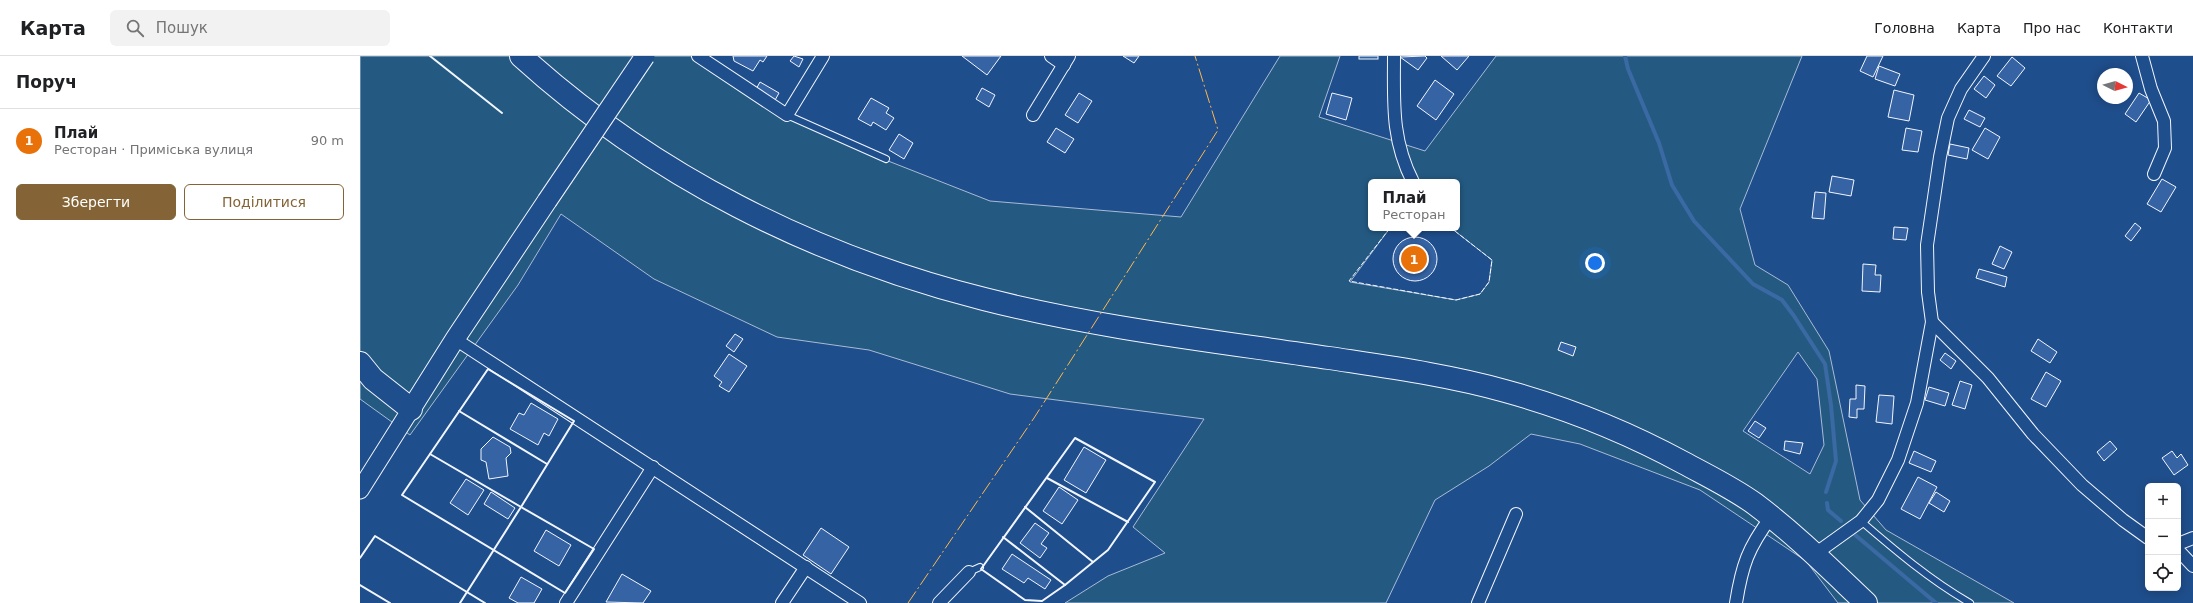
<!DOCTYPE html>
<html lang="uk">
<meta charset="utf-8">
<style>
body{margin:0;font-family:"DejaVu Sans",sans-serif;background:#f2f2f2;color:#202124}
.controls{position:absolute;right:12px;bottom:12px;display:grid;overflow:hidden;border-radius:6px;box-shadow:0 2px 10px #0003}
.controls button{width:36px;height:36px;display:grid;place-items:center;padding:0;border:0;border-bottom:1px solid #e0e0e0;background:#fff;color:#202124;font:20px sans-serif}
.compass{position:absolute;left:1737px;top:12px;width:36px;height:36px;border-radius:50%;background:#fff;box-shadow:0 2px 10px #0003;rotate:95deg}
.you{position:absolute;left:1235px;top:207px;width:14px;height:14px;margin:-10px;border:3px solid #fff;border-radius:50%;background:#1a73e8;box-shadow:0 0 0 6px #1a73e833}
.badge{display:grid;place-items:center;width:26px;height:26px;border-radius:50%;background:#846436;color:#fff;font-size:13px;font-weight:700}
.pin{position:absolute;translate:-50% -50%;border:2px solid #fff;box-shadow:0 1px 4px #0006}
.popup{position:absolute;left:1008px;top:123px;width:92px;height:52px;box-sizing:border-box;display:grid;place-content:center;border-radius:6px;background:#fff;filter:drop-shadow(0 1px 3px #0005);font-size:13px;white-space:nowrap;color:#757577}
.popup b{font-size:15px;color:#202124}
.popup::after{content:'';position:absolute;left:50%;top:100%;margin-left:-8px;border:8px solid transparent;border-top-color:#fff}
.list{margin:0;padding:0;list-style:none}
h2{display:flex;justify-content:space-between;align-items:center;height:52px;margin:0;padding:0 16px;font-size:17px}
h2 small{font-size:13px;font-weight:400;color:#757577}
.list li{display:grid;grid-template-columns:26px 1fr auto;gap:12px;align-items:center;box-sizing:border-box;height:64px;padding:0 16px;border-top:1px solid #e0e0e0}
.list b{display:block;font-size:15px;white-space:nowrap}
.list p{margin:0;font-size:13px;white-space:nowrap;color:#757577}
.list em{font-size:13px;font-style:normal;color:#757577}
.actions{display:flex;gap:8px;padding:12px 16px}
.actions a{flex:1;padding:9px 0;border:1px solid #846436;border-radius:6px;text-align:center;font-size:14px;color:#846436}
.actions .main{background:#846436;color:#fff}
.icon{flex:none;width:22px;height:22px;fill:none;stroke:currentColor;stroke-width:2;stroke-linecap:round;stroke-linejoin:round}
.map{position:relative;flex:none;width:1833px;height:547px;overflow:hidden}
header{display:flex;align-items:center;gap:24px;box-sizing:border-box;height:56px;padding:0 20px;background:#fff;border-bottom:1px solid #e0e0e0}
header strong{font-size:19px}
nav{display:flex;gap:22px;margin-inline-start:auto;font-size:14px}
.search{width:280px;height:36px;background:#f2f2f2;display:flex;align-items:center;gap:10px;box-sizing:border-box;padding:0 14px;border-radius:6px;color:#757577;font-size:15px}
main{display:flex}
aside{flex:1;background:#fff}
.map>svg:first-child{display:block}
.green{fill:#245a82;stroke:#a8bbd7;fill-rule:evenodd}
.lines{fill:none;stroke-linecap:round;stroke-linejoin:round}
.stream{stroke:#3b69a3;stroke-width:4}
.building{fill:#3563a3;stroke:#f2f6ff}
.lane-casing{stroke:#f2f6ff;stroke-width:8}
.street-casing{stroke:#f2f6ff;stroke-width:14}
.secondary-casing{stroke:#f2f6ff;stroke-width:19}
.primary-casing{stroke:#f2f6ff;stroke-width:21}
.highway-casing{stroke:#f2f6ff;stroke-width:24}
.lane{stroke:#1f4e8c;stroke-width:6}
.street{stroke:#1f4e8c;stroke-width:12}
.secondary{stroke:#1f4e8c;stroke-width:17}
.primary{stroke:#1f4e8c;stroke-width:19}
.highway{stroke:#1f4e8c;stroke-width:22}
.primary-bridge-casing{stroke:#f2f6ff;stroke-width:21;stroke-linecap:butt}
.primary-bridge{stroke:#1f4e8c;stroke-width:19}
.fence{stroke:#f2f6ff;stroke-width:1;stroke-dasharray:5 2;stroke-linecap:butt}
.wall{stroke:#f2f6ff;stroke-width:2}
.power{stroke:#ffb74d;stroke-width:1;stroke-dasharray:14 3 2 3;stroke-linecap:butt}
</style>
<header>
<strong>Карта</strong>
<div class="search"><svg class="icon" aria-label="search" viewBox="0 0 24 24"><circle cx="10" cy="10" r="6"/><path d="M15 15l6 6"/></svg>Пошук</div>
<nav><a>Головна</a><a>Карта</a><a>Про нас</a><a>Контакти</a></nav>
</header>
<main>
<aside>
<h2>Поруч<small></small></h2>
<ul class="list">
<li><span class="badge" style="background:#e8710a">1</span><div><b>Плай</b><p>Ресторан · Приміська вулиця</p></div><em>90 m</em></li>
</ul>
<div class="actions"><a class="main">Зберегти</a><a>Поділитися</a></div>
</aside>
<div class="map">
<svg width="1833" height="547" viewBox="0 0 1833 547">
<rect width="100%" height="100%" fill="#1f4e8c"/>
<path class="green" d="M0 0H335L409 48 518 101 630 145 821 161 920 0H980L959 61 1065 95 1136 0H1442L1380 153 1395 209 1428 229 1469 295 1500 444 1526 474 1654 547H1478L1446 505 1340 434 1220 388 1171 378 1129 410 1075 444 1026 547H705L748 520 805 497 773 471 844 363 650 338 509 294 417 281 294 223 201 158 158 229 50 379 0 343ZM1011 126H1097V172H1091L1132 204 1129 226 1120 238 1096 244 990 226 1030 172H1011ZM1438 296 1457 323 1464 389 1450 418 1383 375Z"/>
<g class="lines">
<g class="stream">
<path d="M1265 0 1268 13 1299 87 1312 129 1334 165 1393 228 1422 244 1434 260 1465 308 1471 349 1476 405 1466 436"/>
<path d="M1467 447 1468 454 1481 465"/>
<path d="M1494 478 1576 547"/>
</g>
</g>
<g class="building">
<path d="M373 0H407L403 6 400 4 393 15 374 5Z"/>
<path d="M434 0 443 3 439 11 430 5Z"/>
<path d="M602 0H641L627 19Z"/>
<path d="M763 0H779L774 7Z"/>
<rect x="999" y="0" width="19" height="3"/>
<path d="M1065 0 1067 2 1058 14 1040 1Z"/>
<path d="M1081 0H1109L1097 14Z"/>
<path d="M1507 0H1523L1513 21 1500 15Z"/>
<path d="M1652 1 1665 12 1651 30 1637 20Z"/>
<path d="M1519 10 1540 18 1535 30 1515 23Z"/>
<path d="M1624 20 1635 29 1626 42 1614 33Z"/>
<path d="M1075 24 1094 38 1076 64 1057 50Z"/>
<path d="M400 26 419 37 414 46 395 35Z"/>
<path d="M622 32 635 39 629 51 616 43Z"/>
<path d="M1534 34 1554 39 1549 65 1528 61Z"/>
<path d="M719 37 732 45 718 67 705 59Z"/>
<path d="M972 37 992 42 986 64 966 58Z"/>
<path d="M1779 37 1791 44 1776 66 1765 58Z"/>
<path d="M511 42 529 52 526 57 534 62 526 74 513 66 511 70 498 63Z"/>
<path d="M1609 54 1625 62 1620 71 1604 63Z"/>
<path d="M696 72 714 83 705 97 687 86Z"/>
<path d="M1546 72 1562 75 1558 96 1542 94Z"/>
<path d="M1625 72 1640 81 1628 103 1612 94Z"/>
<path d="M539 78 553 87 544 103 529 94Z"/>
<path d="M1590 88 1609 92 1607 103 1588 99Z"/>
<path d="M1472 120 1494 124 1491 140 1469 136Z"/>
<path d="M1802 123 1816 131 1801 156 1787 148Z"/>
<path d="M1455 136 1466 137 1464 163 1452 162Z"/>
<path d="M1775 167 1781 172 1771 185 1765 180Z"/>
<path d="M1534 171 1548 172 1546 184 1533 183Z"/>
<circle cx="1055" cy="203" r="22"/>
<path d="M1640 190 1652 196 1644 213 1632 208Z"/>
<path d="M1503 208 1516 209 1515 219H1521L1520 236 1502 235Z"/>
<path d="M1619 213 1647 221 1645 231 1616 222Z"/>
<path d="M375 278 383 283 374 296 366 290Z"/>
<path d="M1678 283 1697 296 1690 307 1671 295Z"/>
<path d="M1201 286 1216 291 1213 300 1198 294Z"/>
<path d="M1585 297 1596 305 1591 313 1580 304Z"/>
<path d="M369 298 387 310 369 336 359 330 362 326 354 320Z"/>
<path d="M1686 316 1701 325 1686 351 1671 343Z"/>
<path d="M1600 325 1612 329 1605 353 1592 349Z"/>
<path d="M1496 329 1505 330 1504 353H1497V362L1489 361 1490 343H1496Z"/>
<path d="M1569 331 1589 337 1585 350 1565 344Z"/>
<path d="M1519 339 1534 340 1532 368 1516 366Z"/>
<path d="M171 347 198 363 189 380 184 377 178 389 150 373 159 357 164 359Z"/>
<path d="M1395 365 1406 372 1399 382 1388 375Z"/>
<path d="M133 381 150 391 151 397 146 402 148 420 129 423 126 406 121 404V393Z"/>
<path d="M1425 385 1443 387 1440 398 1424 394Z"/>
<path d="M1750 385 1757 393 1744 405 1737 396Z"/>
<path d="M724 391 746 404 726 437 704 424Z"/>
<path d="M1554 395 1576 405 1571 416 1549 407Z"/>
<path d="M1812 395 1817 402 1821 398 1828 409 1814 419 1802 402Z"/>
<path d="M1558 421 1577 431 1560 463 1541 453Z"/>
<path d="M106 423 124 434 108 459 90 447Z"/>
<path d="M699 431 718 444 702 468 683 455Z"/>
<path d="M131 436 155 452 148 463 124 448Z"/>
<path d="M1576 436 1590 445 1584 456 1569 447Z"/>
<path d="M675 467 689 477 681 488 687 492 680 502 660 487Z"/>
<path d="M461 472 489 491 471 518 443 499Z"/>
<path d="M186 474 211 489 199 510 174 495Z"/>
<path d="M652 498 691 524 685 533 668 522 664 527 642 513Z"/>
<path d="M262 518 291 535 283 547 246 546Z"/>
<path d="M161 521 182 533 174 547H158L149 542Z"/>
</g>
<g class="lines">
<g class="lane-casing">
<g id="lane">
<path d="M427 59 526 103"/>
<path d="M1501 465C1536 495 1570 524 1610 547"/>
<path d="M609 516 620 511"/>
</g>
</g>
<g class="street-casing">
<g id="street">
<path d="M338 0 427 59 463 0"/>
<path d="M691 0 704 9"/>
<path d="M1034 0C1034 46 1031 83 1053 126"/>
<path d="M1782 0 1791 33 1804 65 1805 92 1794 118"/>
<path d="M673 59 709 0"/>
<path d="M1572 266 1628 322 1673 378 1722 429 1763 464 1788 482"/>
<path d="M95 283 500 547"/>
<path d="M1818 488 1833 482"/>
<path d="M1818 494 1833 510"/>
<path d="M1455 498 1501 465 1518 444 1538 404 1557 347 1572 266 1568 236 1567 189 1580 101 1588 62 1601 33 1624 0"/>
<path d="M206 547 293 411"/>
<path d="M422 547 446 511"/>
<path d="M579 547 609 516"/>
<path d="M1118 547 1156 458"/>
<path d="M1376 547C1382 509 1388 492 1411 461"/>
</g>
</g>
<g class="secondary-casing">
<path id="secondary" d="M0 434 51 353"/>
</g>
<g class="primary-casing">
<path id="primary" d="M51 353 95 283 187 145"/>
</g>
<g class="highway-casing">
<g id="highway">
<path d="M161 0C292 119 453 200 624 243 738 272 854 285 969 302 1028 311 1088 319 1145 335 1207 352 1267 376 1324 407 1348 420 1373 432 1395 448 1435 478 1470 513 1506 547"/>
<path d="M0 307 13 323 51 353"/>
</g>
</g>
<use href="#lane" class="lane"/>
<use href="#street" class="street"/>
<use href="#secondary" class="secondary"/>
<use href="#primary" class="primary"/>
<use href="#highway" class="highway"/>
<g class="primary-bridge-casing">
<path id="primary-bridge" d="M187 145 285 0"/>
</g>
<use href="#primary-bridge" class="primary-bridge"/>
<path class="fence" d="M1030 172 989 225 1096 244 1120 238 1129 226 1132 204 1091 172"/>
<g class="wall">
<path d="M70 0 142 57"/>
<path d="M128 313 214 365 161 451 234 493 205 537 42 439Z"/>
<path d="M99 355 187 408"/>
<path d="M715 382 795 426 748 494 705 529 682 545 665 544 621 513Z"/>
<path d="M70 398 161 451 100 547"/>
<path d="M687 422 768 466"/>
<path d="M665 451 733 506"/>
<path d="M643 481 705 529"/>
<path d="M0 502 15 480 125 547"/>
<path d="M0 529 30 547"/>
</g>
<path class="power" d="M548 547 674 362 858 74 835 0"/>
</g>
</svg>
<div class="controls">
<button>+</button>
<button>−</button>
<button><svg class="icon" aria-label="locate" viewBox="0 0 24 24"><circle cx="12" cy="12" r="6"/><path d="M12 2v4M12 18v4M2 12h4M18 12h4"/></svg></button>
</div>
<svg class="compass" viewBox="-18 -18 36 36"><path d="M0-13l5 13h-10z" fill="#e53935"/><path d="M0 13l5-13h-10z" fill="#757577"/></svg>
<div class="you"></div>
<div class="pin badge" style="left:1054px;top:203px;background:#e8710a">1</div>
<div class="popup"><b>Плай</b>Ресторан</div>
</div>
</main>
